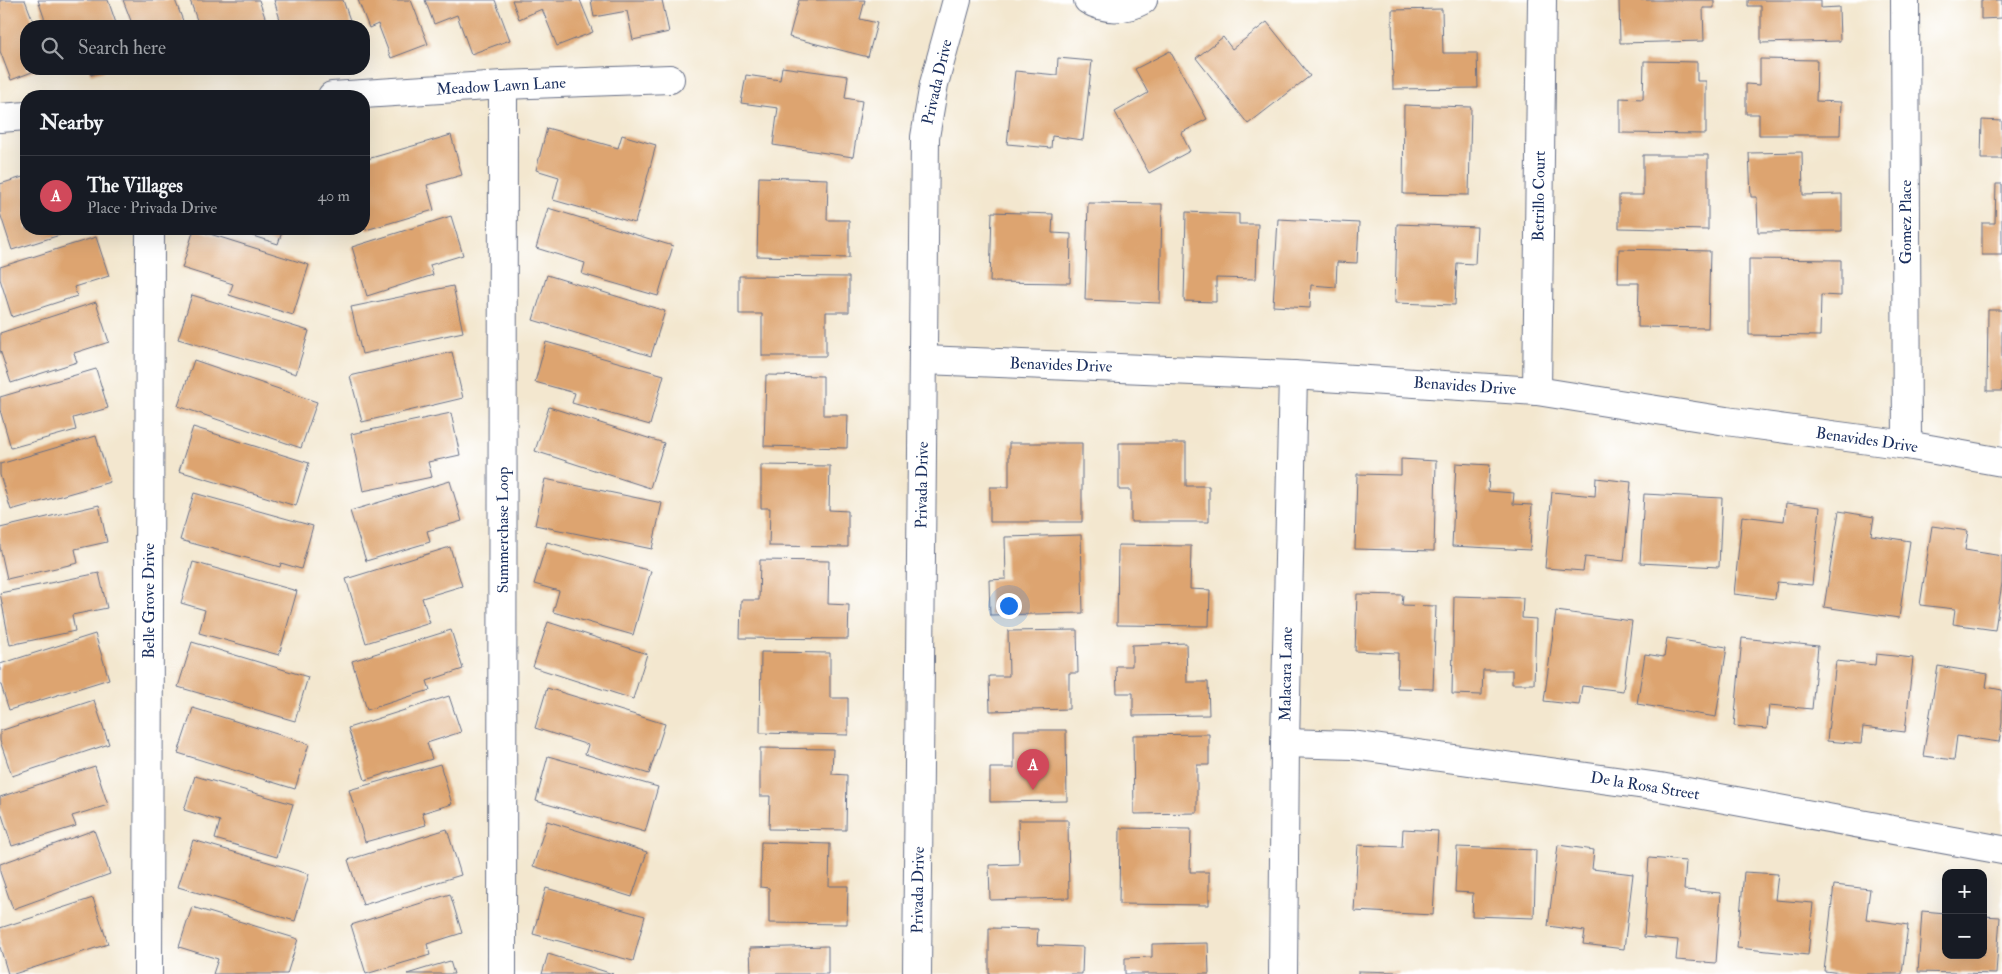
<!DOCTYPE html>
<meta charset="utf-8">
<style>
body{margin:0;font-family:"IM FELL Double Pica",serif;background:#20242c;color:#f1f3f6}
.controls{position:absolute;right:15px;bottom:15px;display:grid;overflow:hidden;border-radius:10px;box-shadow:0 5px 20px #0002}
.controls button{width:45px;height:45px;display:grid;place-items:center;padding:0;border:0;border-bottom:1px solid #363941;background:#171b24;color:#f1f3f6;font:25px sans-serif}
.you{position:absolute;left:1008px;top:605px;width:18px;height:18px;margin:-12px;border:4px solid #fff;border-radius:50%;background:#1a73e8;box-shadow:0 0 0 8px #1a73e833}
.badge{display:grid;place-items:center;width:32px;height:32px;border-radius:50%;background:#d1495b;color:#fff;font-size:16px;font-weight:700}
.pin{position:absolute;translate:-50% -41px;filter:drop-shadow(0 1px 2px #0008)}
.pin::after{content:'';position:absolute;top:26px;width:18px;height:15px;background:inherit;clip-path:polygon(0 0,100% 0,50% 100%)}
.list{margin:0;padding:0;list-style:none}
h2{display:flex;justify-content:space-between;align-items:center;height:65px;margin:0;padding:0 20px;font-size:21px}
h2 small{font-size:16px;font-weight:400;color:#9ea1a6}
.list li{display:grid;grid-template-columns:32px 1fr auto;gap:15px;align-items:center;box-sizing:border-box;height:80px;padding:0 20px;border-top:1px solid #363941}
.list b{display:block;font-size:19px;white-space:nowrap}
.list p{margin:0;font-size:16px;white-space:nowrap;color:#9ea1a6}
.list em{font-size:16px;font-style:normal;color:#9ea1a6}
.icon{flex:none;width:28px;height:28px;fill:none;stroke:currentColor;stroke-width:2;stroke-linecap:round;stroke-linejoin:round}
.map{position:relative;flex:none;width:2002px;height:974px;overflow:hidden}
.search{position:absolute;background:#171b24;box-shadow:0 5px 20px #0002;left:20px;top:20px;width:350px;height:55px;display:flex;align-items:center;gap:12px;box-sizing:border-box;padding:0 18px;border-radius:20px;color:#9ea1a6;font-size:19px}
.panel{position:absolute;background:#171b24;box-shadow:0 5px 20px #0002;left:20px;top:90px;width:350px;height:145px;border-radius:20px}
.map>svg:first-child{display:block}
.building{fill:#dda46f}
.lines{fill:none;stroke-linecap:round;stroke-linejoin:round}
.minor-casing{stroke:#676f86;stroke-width:30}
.minor{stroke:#fff;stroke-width:28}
.labels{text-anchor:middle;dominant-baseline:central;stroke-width:4.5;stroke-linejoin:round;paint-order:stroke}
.street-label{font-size:16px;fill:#1b2f5e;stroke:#fff}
</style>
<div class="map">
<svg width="2002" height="974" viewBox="0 0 2002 974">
<rect width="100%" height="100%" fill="#fff"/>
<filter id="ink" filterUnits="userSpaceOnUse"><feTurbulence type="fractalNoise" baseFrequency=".02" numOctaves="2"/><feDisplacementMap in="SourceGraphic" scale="10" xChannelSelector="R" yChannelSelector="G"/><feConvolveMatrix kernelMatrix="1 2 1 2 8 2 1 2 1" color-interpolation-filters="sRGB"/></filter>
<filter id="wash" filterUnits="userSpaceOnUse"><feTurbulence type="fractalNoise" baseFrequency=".0096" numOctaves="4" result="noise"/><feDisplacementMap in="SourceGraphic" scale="20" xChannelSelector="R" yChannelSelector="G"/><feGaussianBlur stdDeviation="1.12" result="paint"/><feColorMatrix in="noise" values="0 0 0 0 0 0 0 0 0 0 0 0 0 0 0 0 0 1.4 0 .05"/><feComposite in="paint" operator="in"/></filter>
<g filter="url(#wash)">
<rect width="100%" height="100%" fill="#f3e7cf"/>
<g id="blocks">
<g class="building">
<path d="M0 0H25L35 26H26V69H40L11 80 0 51Z"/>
<path d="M38 0H108L117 26H47Z"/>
<path d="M123 0H175L185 26H133Z"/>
<path d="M190 0H259L268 26H199Z"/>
<path d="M274 0H343L352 26H282Z"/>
<path d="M358 0H411L428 44 391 58 378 24 369 28Z"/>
<path d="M425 0H495L510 40 471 54 457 15 434 24Z"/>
<path d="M512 0H580L593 32 557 46 542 9 519 19Z"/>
<path d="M591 0H662L669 32 633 40 627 11 594 17Z"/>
<path d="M799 0H865L860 19 877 23 868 57 789 37Z"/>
<path d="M1619 0H1714V8H1703L1704 41 1620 43Z"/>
<path d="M1748 0H1821V8L1839 7 1840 41 1761 43V6H1748Z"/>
<path d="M1981 0H2002V18L1981 19Z"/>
<path d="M1442 9 1443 53H1477L1478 88 1393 89 1392 10Z"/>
<path d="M1267 22 1310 76 1248 124 1196 58 1223 37 1232 49Z"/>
<path d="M1170 51 1207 119 1181 133 1190 151 1149 173 1115 112 1148 93 1135 69Z"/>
<path d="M1058 58 1092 61 1083 140 1052 136 1051 148 1007 144 1015 71 1057 75Z"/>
<path d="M1760 59 1817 60 1816 101 1841 102 1840 135H1759V114H1746V84L1760 85Z"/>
<path d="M1644 61 1697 62V81H1706V134L1620 133V98L1643 99Z"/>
<path d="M782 67 848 76 845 98 862 101 853 157 773 145 778 108 741 103 746 75 780 80Z"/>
<path d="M89 69H109L91 75Z"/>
<path d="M1404 105 1471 107 1469 195 1403 194Z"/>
<path d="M1982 120 2002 121V159H1981Z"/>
<path d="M547 128 618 148 622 135 656 145 635 223 553 200 559 177 536 170Z"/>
<path d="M451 135 462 175 427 185 434 210 366 230 364 222V160Z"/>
<path d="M1802 152 1803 195 1842 194V231L1758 232 1757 197H1751L1749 153Z"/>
<path d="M1643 155H1708V230L1619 228V195H1643Z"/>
<path d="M26 176V229H79L12 250 0 213V184Z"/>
<path d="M759 177 828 179 827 220H849V258L757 256Z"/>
<path d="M1996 184H2002V255H1982V223H1995Z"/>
<path d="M1088 203 1162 204 1160 303 1085 300Z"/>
<path d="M548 208 673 246 658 296 582 274 585 263 536 248Z"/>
<path d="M992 212 1053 214 1052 233 1071 234 1070 283 990 282Z"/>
<path d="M1186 212 1239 214V224H1258L1256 279 1216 278V302L1184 301Z"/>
<path d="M451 216 463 255 430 265 433 275 367 296 352 247Z"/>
<path d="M1278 219 1359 223 1357 263 1337 262 1336 287 1311 285 1310 308 1273 306Z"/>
<path d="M1397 224 1477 227 1475 264 1457 263 1455 305 1395 303Z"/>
<path d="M194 229 309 265 293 315 229 295 233 284 182 268Z"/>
<path d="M231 229H283L278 244Z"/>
<path d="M96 237 109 276 74 287 77 296 12 317 0 279V267Z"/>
<path d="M1619 249 1710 251 1708 328 1638 327 1639 283H1618Z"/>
<path d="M1749 259 1841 260V296L1821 295 1820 336 1749 335Z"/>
<path d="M547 275 665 311 651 356 533 320Z"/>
<path d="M739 276 849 277V312H826V356H762V314H739Z"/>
<path d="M453 286 463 332 362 354 351 307Z"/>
<path d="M192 295 309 331 296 374 178 339Z"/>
<path d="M96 302 109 342 74 353 77 362 11 383 0 350V333Z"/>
<path d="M1988 310H2002V391H1987Z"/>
<path d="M546 342 664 375 650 425 572 403 575 393 535 382Z"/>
<path d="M452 352 463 398 362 422 350 376Z"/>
<path d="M194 360 317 402 301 448 178 406Z"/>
<path d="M96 369 108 408 73 418 76 430 11 448 0 410V397Z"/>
<path d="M766 375 823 376V415H848L847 448 764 446Z"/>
<path d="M549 407 664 443 650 488 535 451Z"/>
<path d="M451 413 460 455 428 462 432 477 363 491 351 434Z"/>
<path d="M193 427 309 463 296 506 179 471Z"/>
<path d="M96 436 110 482 11 510 0 475V464Z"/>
<path d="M1009 443H1082V522H990V487H1009Z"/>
<path d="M1119 443H1186V486H1209V522H1131V490H1119Z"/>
<path d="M1401 459 1436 461 1434 551 1355 549 1357 474 1401 475Z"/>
<path d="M1456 463 1490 465 1488 491 1514 493 1513 504 1532 505 1530 550 1452 546Z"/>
<path d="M761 465 830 466 829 510 848 511V547L769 546 770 508H761Z"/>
<path d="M1596 478 1631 482 1624 561 1585 557 1583 571 1545 568 1552 492 1595 496Z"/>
<path d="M545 479 662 503 652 549 535 525Z"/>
<path d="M450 481 462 521 427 531 430 542 366 561 350 511Z"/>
<path d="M194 493 313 526 301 569 281 563 280 567 180 540Z"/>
<path d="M1644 494 1722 498 1719 567 1640 563Z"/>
<path d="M1786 503 1820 507 1812 585 1777 582 1775 599 1734 594 1742 516 1784 521Z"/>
<path d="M99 505 107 542 75 549 78 563 7 579 0 547V528Z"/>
<path d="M1839 511 1874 517 1871 535 1910 541 1899 618 1824 607Z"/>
<path d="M1932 526 1968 531 1965 550 2002 556V583L1995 630 1953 624 1955 609 1920 605Z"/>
<path d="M1081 535 1083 613 990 615 989 580 1006 579 1005 537Z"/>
<path d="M547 542 651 571 633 635 553 612 559 591 534 584Z"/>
<path d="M1118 545 1191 546 1190 589 1210 590 1209 626 1117 625Z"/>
<path d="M450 547 462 586 422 598 430 623 366 643 346 579Z"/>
<path d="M760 560 829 561 828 604 849 605 848 639 740 638 741 600H759Z"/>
<path d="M193 562 297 591 279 655 199 633 205 610 181 603Z"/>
<path d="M99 573 107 608 72 615 75 631 10 645 0 593Z"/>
<path d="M1357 594 1403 595 1402 605 1436 606 1433 689 1397 688 1398 653 1355 651Z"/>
<path d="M1454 596 1523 598 1522 618 1536 619 1534 684H1512V670H1483L1482 695 1452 694Z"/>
<path d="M1556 611 1632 621 1623 691 1582 686 1579 705 1544 701Z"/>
<path d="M548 622 647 654 633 699 533 667Z"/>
<path d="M451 630 463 669 427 681 430 690 367 710 352 661Z"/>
<path d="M1077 630 1078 673H1069V709L990 711 989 676H1009L1008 631Z"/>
<path d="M95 634 109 679 9 710 0 682V664Z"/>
<path d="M1667 638 1727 647 1716 717 1637 704 1645 654 1664 657Z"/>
<path d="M1742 638 1818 646 1812 709 1769 705 1767 729 1734 726Z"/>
<path d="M192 642 308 677 295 721 178 687Z"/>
<path d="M1186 643 1187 682H1208L1209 715 1133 716V693H1117L1116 666H1132V645Z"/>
<path d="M761 652 830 653V698H848V735L760 733Z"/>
<path d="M1876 654 1913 658 1905 732 1863 727 1861 744 1827 741 1836 661 1875 665Z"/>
<path d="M1938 666 1988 674 1986 687 2002 690V723L1999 742 1957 736 1954 760 1923 756Z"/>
<path d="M547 688 665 724 649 774 585 754 588 745 535 728Z"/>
<path d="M449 696 461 732 427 743 432 759 365 780 348 728Z"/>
<path d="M94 700 109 744 12 776 0 741V731Z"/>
<path d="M193 708 309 744 295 789 178 753Z"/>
<path d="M1014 730H1066L1067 801 990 802V768H1014Z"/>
<path d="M1209 734V765H1197V813L1134 814 1133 735Z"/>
<path d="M760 748 833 749 832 774 847 775 846 830 769 829 770 796H760Z"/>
<path d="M548 756 658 787 645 832 536 801Z"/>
<path d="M440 764 452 804 422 813 426 825 365 842 349 790Z"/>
<path d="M95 766 108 805 72 816 76 826 12 846 0 809V797Z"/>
<path d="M195 776 293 804 277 857 215 839 220 821 184 810Z"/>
<path d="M1018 820H1068L1069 898 990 900 989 865 1019 864Z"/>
<path d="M547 821 647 852 632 897 533 866Z"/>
<path d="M1120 828 1191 829 1190 872H1209V905L1119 904Z"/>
<path d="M447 829 461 875 363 905 348 860Z"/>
<path d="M1403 829 1438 831 1433 915 1354 911 1358 845 1402 847Z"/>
<path d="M94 830 110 874 13 909 0 872V864Z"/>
<path d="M193 840 309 874 295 921 178 887Z"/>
<path d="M761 842 830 844 829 886H848L847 924 769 923V888L760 887Z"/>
<path d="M1558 845 1594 850 1592 869 1633 874 1624 949 1583 944 1585 931 1548 926Z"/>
<path d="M1457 847 1536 850 1534 918 1472 916 1473 893 1455 892Z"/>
<path d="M1649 858 1686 861 1684 890 1721 893 1716 963 1676 960 1678 940 1644 937Z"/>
<path d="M1744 872 1778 874 1775 900 1813 903 1808 955 1737 948Z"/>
<path d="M1834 885 1870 889 1866 919 1908 925 1902 974H1853L1824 971Z"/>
<path d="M546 888 645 916 633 961 533 934Z"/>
<path d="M450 894 462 933 427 944 430 955 366 974 351 925Z"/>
<path d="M93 898 108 944 14 974H8L0 947V928Z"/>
<path d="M192 907 298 939 287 974H213L218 959 179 947Z"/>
<path d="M1922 911 1946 913V955H1983V916L2000 917 1996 974 1918 972Z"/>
<path d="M989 928 1038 929 1037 945 1083 947 1082 974H989Z"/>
<path d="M1208 943 1209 974H1125V958L1152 957V944Z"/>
<path d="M828 946V974H751L750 948Z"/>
<path d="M548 954 613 974H542Z"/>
<path d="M450 961 454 974H407Z"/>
<path d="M1358 971 1399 972 1398 974H1358Z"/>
</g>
</g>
</g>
<g filter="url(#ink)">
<use href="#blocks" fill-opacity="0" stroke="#676f86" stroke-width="1"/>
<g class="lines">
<g class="minor-casing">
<g id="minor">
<path d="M1088 0C1105 10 1125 10 1143 0"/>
<path d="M1905 0 1907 445"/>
<path d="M332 96 503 85 670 79"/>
<path d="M0 118 26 116"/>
<path d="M924 360 1293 375 1537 391 1726 421 1907 445 2002 462"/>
<path d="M1537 391 1542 0"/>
<path d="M1285 743 1352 745 1660 787 2002 850"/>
<path d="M148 974 150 229"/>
<path d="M502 974 503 85"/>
<path d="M917 974 925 137 934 84 957 0"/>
<path d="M1283 974 1285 743 1293 375"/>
</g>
</g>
<use href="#minor" class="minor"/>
</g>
</g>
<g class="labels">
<g class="street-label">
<text transform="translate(937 82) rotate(-77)">Privada Drive</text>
<text transform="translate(501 86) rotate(-3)">Meadow Lawn Lane</text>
<text transform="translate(1539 196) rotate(-89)">Betrillo Court</text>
<text transform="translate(1906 222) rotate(-90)">Gomez Place</text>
<text transform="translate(1061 365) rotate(2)">Benavides Drive</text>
<text transform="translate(1465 386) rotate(4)">Benavides Drive</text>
<text transform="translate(1867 440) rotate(8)">Benavides Drive</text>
<text transform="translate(922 485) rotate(-89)">Privada Drive</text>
<text transform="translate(503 530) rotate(-90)">Summerchase Loop</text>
<text transform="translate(149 601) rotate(-90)">Belle Grove Drive</text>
<text transform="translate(1286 674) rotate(-89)">Malacara Lane</text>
<text transform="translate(1645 786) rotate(9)">De la Rosa Street</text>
<text transform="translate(918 890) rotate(-89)">Privada Drive</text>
</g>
</g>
</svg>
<div class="controls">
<button>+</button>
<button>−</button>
</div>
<div class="you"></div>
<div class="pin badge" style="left:1033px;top:790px">A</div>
<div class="search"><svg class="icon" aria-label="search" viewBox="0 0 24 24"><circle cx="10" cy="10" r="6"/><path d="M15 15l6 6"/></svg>Search here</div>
<section class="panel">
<h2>Nearby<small></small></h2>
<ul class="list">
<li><span class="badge">A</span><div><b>The Villages</b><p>Place · Privada Drive</p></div><em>40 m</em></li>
</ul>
</section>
</div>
